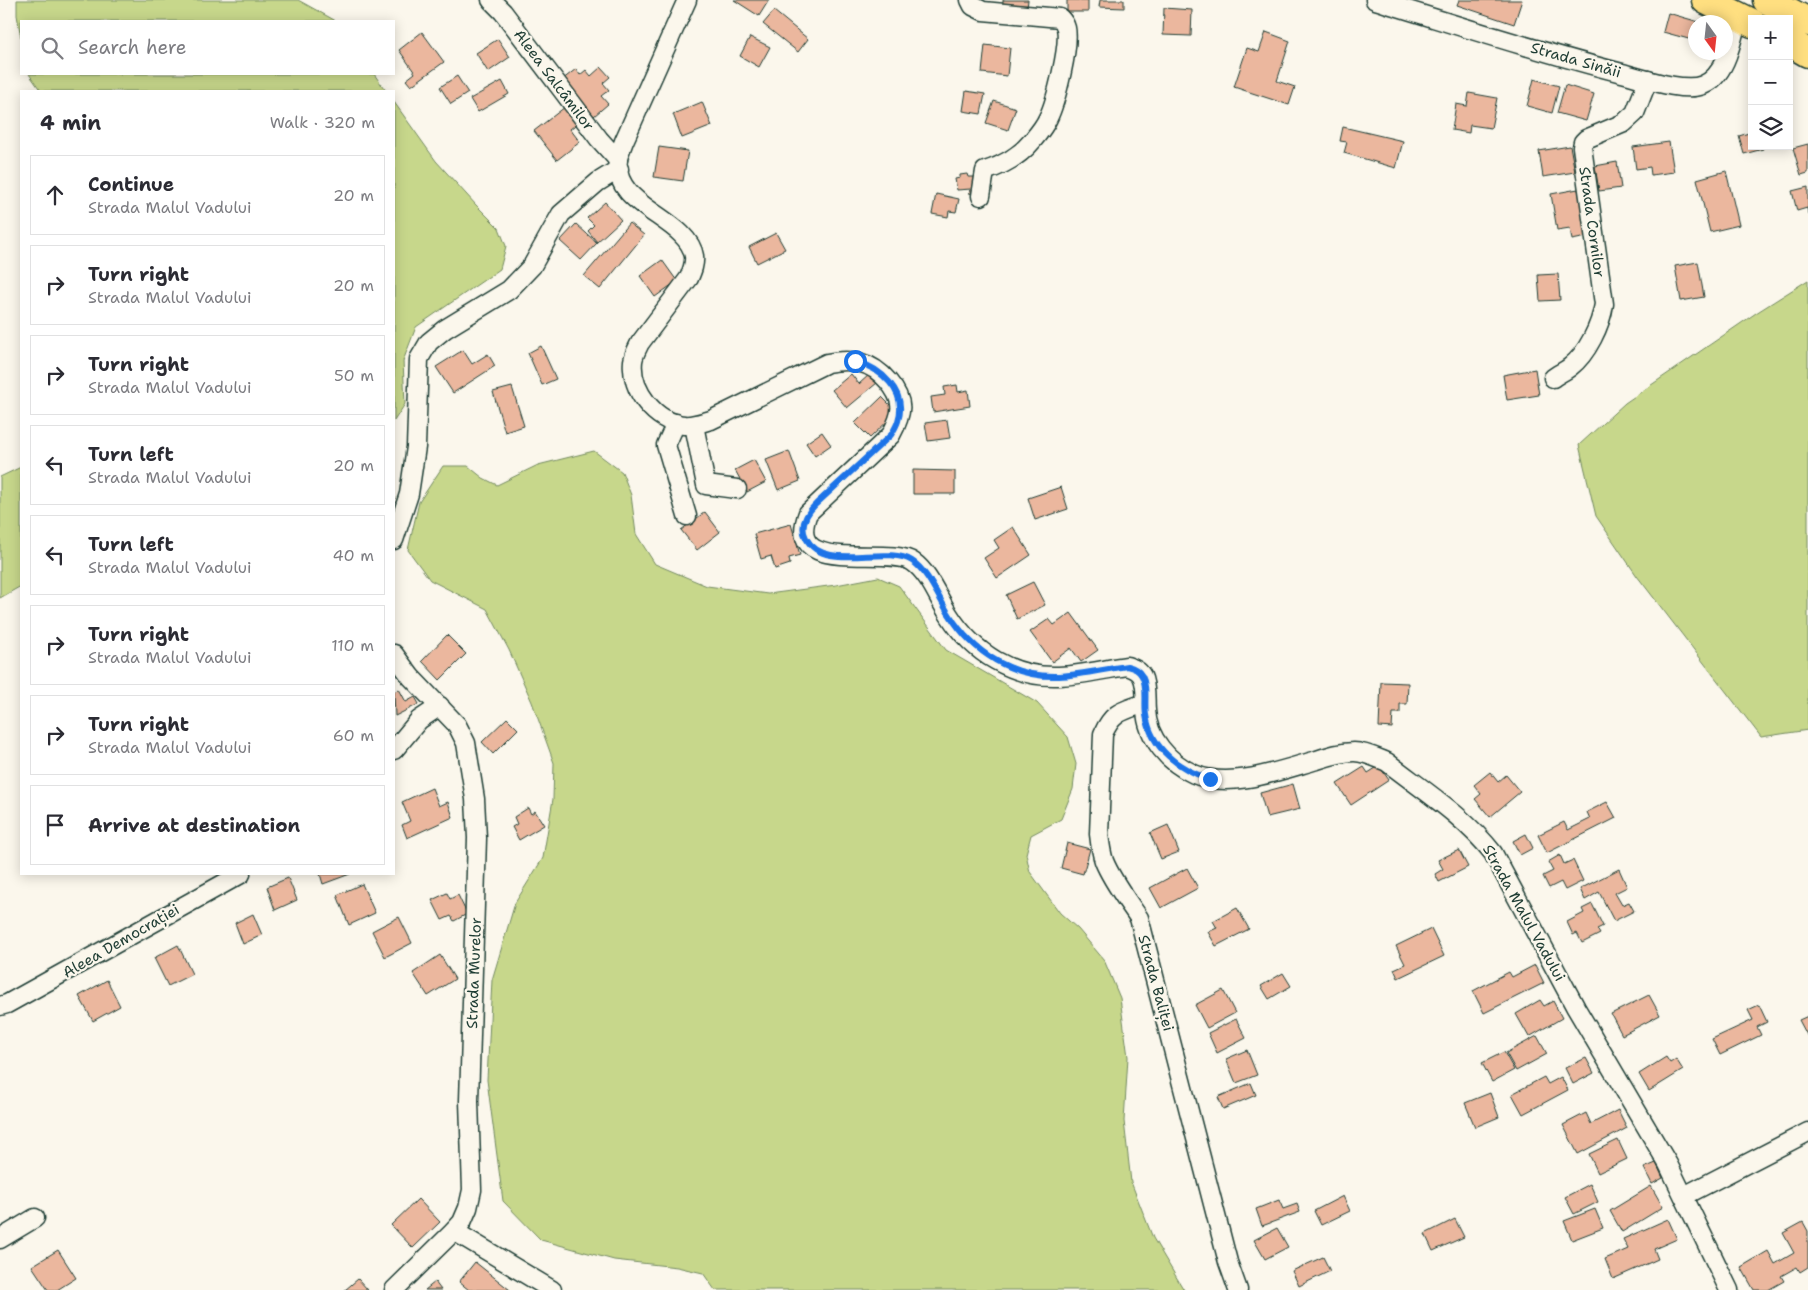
<!DOCTYPE html>
<meta charset="utf-8">
<style>
body{margin:0;font-family:"Shantell Sans",sans-serif;background:#f7f7f7;color:#2b2b33}
.controls{position:absolute;right:15px;top:15px;display:grid;overflow:hidden;border-radius:0px;box-shadow:0 2px 12px #0003}
.controls button{width:45px;height:45px;display:grid;place-items:center;padding:0;border:0;border-bottom:1px solid #e1e1e2;background:#fff;color:#2b2b33;font:25px sans-serif}
.compass{position:absolute;left:1688px;top:15px;width:45px;height:45px;border-radius:50%;background:#fff;box-shadow:0 2px 12px #0003;rotate:165deg}
.stop{position:absolute;width:15px;height:15px;margin:-11px;border:4px solid #1a73e8;border-radius:50%;background:#fff}
.stop.end{background:#1a73e8;border-color:#fff;box-shadow:0 1px 5px #0008}
.list{margin:0;padding:0;list-style:none}
h2{display:flex;justify-content:space-between;align-items:center;height:65px;margin:0;padding:0 20px;font-size:21px}
h2 small{font-size:16px;font-weight:400;color:#7c7c81}
.list li{display:grid;grid-template-columns:32px 1fr auto;gap:15px;align-items:center;box-sizing:border-box;height:80px;margin:0 10px 10px;padding:0 10px;border:1px solid #e1e1e2;border-radius:0px}
.list b{display:block;font-size:19px;white-space:nowrap}
.list p{margin:0;font-size:16px;white-space:nowrap;color:#7c7c81}
.list em{font-size:16px;font-style:normal;color:#7c7c81}
.icon{flex:none;width:28px;height:28px;fill:none;stroke:currentColor;stroke-width:2;stroke-linecap:round;stroke-linejoin:round}
.map{position:relative;flex:none;width:1808px;height:1290px;overflow:hidden}
.search{position:absolute;background:#fff;box-shadow:0 2px 12px #0003;left:20px;top:20px;width:375px;height:55px;display:flex;align-items:center;gap:12px;box-sizing:border-box;padding:0 18px;border-radius:0px;color:#7c7c81;font-size:19px}
.panel{position:absolute;background:#fff;box-shadow:0 2px 12px #0003;left:20px;top:90px;width:375px;height:785px;border-radius:0px}
.map>svg:first-child{display:block}
.green{fill:#c7d78b;stroke:#738a60}
.building{fill:#ebb79e;stroke:#1f3d34}
.lines{fill:none;stroke-linecap:round;stroke-linejoin:round}
.minor-casing{stroke:#1f3d34;stroke-width:21}
.trunk-casing{stroke:#1f3d34;stroke-width:31}
.minor{stroke:#fbf7ec;stroke-width:18}
.trunk{stroke:#ffdf80;stroke-width:28}
.route{stroke:#1a73e8;stroke-width:6}
.labels{text-anchor:middle;dominant-baseline:central;stroke-width:4.5;stroke-linejoin:round;paint-order:stroke}
.street-label{font-size:15px;fill:#1f3d34;stroke:#fbf7ec}
</style>
<div class="map">
<svg width="1808" height="1290" viewBox="0 0 1808 1290">
<rect width="100%" height="100%" fill="#fbf7ec"/>
<filter id="ink" filterUnits="userSpaceOnUse"><feTurbulence type="fractalNoise" baseFrequency=".02" numOctaves="2"/><feDisplacementMap in="SourceGraphic" scale="10" xChannelSelector="R" yChannelSelector="G"/><feConvolveMatrix kernelMatrix="1 2 1 2 8 2 1 2 1" color-interpolation-filters="sRGB"/></filter>
<g filter="url(#ink)">
<g class="green">
<path d="M17 0H298L336 21H21V38L17 15Z"/>
<path d="M29 74H374L386 91H41Z"/>
<path d="M394 102 436 161 476 205 499 228 506 246 500 269 416 327 403 361 405 404 394 421Z"/>
<path d="M1808 280V730L1761 737 1637 576 1596 516 1579 445 1625 403 1756 313Z"/>
<path d="M594 451 622 472 631 495 636 534 655 564 707 586 768 594 836 585 878 577 899 586 946 650 1037 703 1068 737 1076 764 1073 789 1061 819 1031 835 1026 854 1030 872 1060 913 1078 929 1104 960 1120 998 1128 1057 1124 1121 1131 1182 1153 1238 1184 1290H715L703 1273 677 1267 614 1260 541 1240 503 1201 487 1080 492 980 515 903 543 858 553 799 554 763 532 702 509 650 487 609 430 580 408 550 419 502 443 466H468L483 478 497 485 538 465Z"/>
<path d="M21 467V586L0 598V477Z"/>
</g>
<g class="building">
<path d="M734 0H769L759 16Z"/>
<path d="M1003 0H1028L1027 8 1003 6Z"/>
<rect x="1067" y="0" width="21" height="12"/>
<path d="M1100 0H1124V8L1099 7Z"/>
<path d="M1459 0H1522L1514 24 1457 5Z"/>
<path d="M1164 8 1192 10 1191 36 1163 35Z"/>
<path d="M774 11 808 39 798 52 763 24Z"/>
<path d="M1668 13 1699 22H1696V41L1663 32Z"/>
<path d="M422 32 444 62 411 86 406 80 415 73 399 50Z"/>
<path d="M1266 32 1290 41 1277 81 1295 87 1289 105 1234 87 1247 48 1259 52Z"/>
<path d="M750 37 770 47 759 67 740 56Z"/>
<path d="M498 39 510 57 488 72 476 53Z"/>
<path d="M985 45 1010 48 1007 76 982 73Z"/>
<path d="M601 67 610 77 603 83 609 90 601 96 608 104 594 116 562 80 576 69 580 75 586 70 591 76Z"/>
<path d="M457 76 468 93 451 104 440 87Z"/>
<path d="M1534 79 1559 86 1552 113 1527 106Z"/>
<path d="M502 81 509 94 478 112 470 99Z"/>
<path d="M1565 85 1594 94 1586 121 1557 113Z"/>
<path d="M966 91 985 94 981 114 963 111Z"/>
<path d="M1469 93 1497 98 1491 128 1470 125 1469 133 1452 130 1456 104 1467 106Z"/>
<path d="M994 101 1016 108 1008 130 986 123Z"/>
<path d="M702 102 712 126 682 138 673 114Z"/>
<path d="M565 107 578 123 570 129 580 142 557 160 534 131Z"/>
<path d="M1343 127 1403 141 1396 168 1344 153 1347 142 1340 141Z"/>
<path d="M1752 132V146H1763V149L1744 154 1739 136Z"/>
<path d="M1669 142 1674 172 1651 175 1650 167 1636 169 1633 147Z"/>
<path d="M1808 144V173L1801 175 1793 148Z"/>
<path d="M1570 146 1575 172 1543 177 1539 151Z"/>
<path d="M659 147 688 151 683 181 654 177Z"/>
<path d="M1617 162 1621 188 1599 191 1595 166Z"/>
<path d="M1726 171 1739 225 1710 232 1697 179Z"/>
<path d="M967 174 968 177H977L975 194 969 193 971 189 957 190 955 179 960 178V175Z"/>
<path d="M1808 187V214L1807 208 1797 211 1792 191Z"/>
<path d="M1578 189 1587 237 1572 240 1570 228 1557 230 1551 194Z"/>
<path d="M936 194 959 199 956 212 949 211 948 217 932 214Z"/>
<path d="M605 202 621 220 597 242 588 231 594 225 587 218Z"/>
<path d="M629 223 644 235 600 289 584 276Z"/>
<path d="M576 224 597 243 581 260 560 241Z"/>
<path d="M776 233 785 249 757 263 749 247Z"/>
<path d="M662 260 677 281 655 297 640 276Z"/>
<path d="M1698 262 1704 297 1681 301 1675 266Z"/>
<path d="M1558 274 1560 300 1540 301 1538 275Z"/>
<path d="M541 346 556 379 542 385 528 353Z"/>
<path d="M463 350 472 364 488 354 495 366 453 393 436 367Z"/>
<path d="M1535 369 1539 395 1507 400 1503 375Z"/>
<path d="M851 374 859 384 870 374 877 383 847 408 832 390Z"/>
<path d="M957 385 958 392 968 390 970 406 933 412 931 397 945 395 944 387Z"/>
<path d="M512 387 524 426 505 432 493 392Z"/>
<path d="M882 397 897 412 870 438 855 423Z"/>
<path d="M947 420 950 438 928 441 925 423Z"/>
<path d="M822 432 831 445 815 456 806 443Z"/>
<path d="M789 451 800 481 778 490 766 460Z"/>
<path d="M754 460 766 482 747 492 735 470Z"/>
<path d="M913 470 955 471V494H913Z"/>
<path d="M1061 487 1068 509 1035 520 1028 498Z"/>
<path d="M705 512 720 532 697 550 681 530Z"/>
<path d="M791 524 800 555 789 558 790 564 775 569 771 556 761 559 754 534Z"/>
<path d="M1013 527 1031 555 997 578 984 558 999 548 994 540Z"/>
<path d="M1033 582 1045 605 1017 619 1006 595Z"/>
<path d="M1071 613 1098 650 1081 662 1071 648 1052 662 1030 632 1049 619 1054 625Z"/>
<path d="M447 635 466 654 440 680 422 661Z"/>
<path d="M1381 682 1408 683 1407 704H1400V713H1393L1392 728 1379 727Z"/>
<path d="M399 689 406 702 415 697 419 704 395 716 394 692Z"/>
<path d="M507 718 518 729 493 754 482 742Z"/>
<path d="M1379 766 1389 780 1351 805 1337 784 1364 767 1368 773Z"/>
<path d="M1490 772 1498 782 1506 775 1520 792 1490 817 1475 799 1481 794 1474 785Z"/>
<path d="M1293 784 1300 809 1267 817 1260 793Z"/>
<path d="M432 788 439 806 448 802 453 817 407 838 402 825 410 821 402 802Z"/>
<path d="M1607 802 1616 818 1547 853 1538 835 1564 822 1568 830 1590 819 1587 812Z"/>
<path d="M528 808 531 814 535 811 544 825 519 840 512 827 517 824 514 817Z"/>
<path d="M1168 825 1179 852 1161 859 1150 833Z"/>
<path d="M1526 834 1533 848 1520 855 1513 841Z"/>
<path d="M1067 843 1090 849 1083 874 1061 868Z"/>
<path d="M1459 850 1468 867 1439 882 1435 874 1443 869 1438 860Z"/>
<path d="M1560 855 1564 864 1573 860 1583 881 1565 890 1561 882 1549 888 1543 876 1553 871 1548 862Z"/>
<path d="M1187 868 1198 888 1161 908 1150 888Z"/>
<path d="M1619 869 1627 887 1615 893 1622 905 1629 902 1634 911 1614 921 1599 892 1585 900 1580 889Z"/>
<path d="M320 874H350L323 884Z"/>
<path d="M288 878 297 900 275 910 267 887Z"/>
<path d="M362 884 375 913 349 925 337 895Z"/>
<path d="M447 893 450 899 458 895 467 914 454 921 451 916 442 920 432 900Z"/>
<path d="M1592 904 1603 926 1597 929 1600 934 1582 943 1577 933 1573 935 1567 922 1584 913 1582 909Z"/>
<path d="M1237 908 1249 929 1216 946 1208 932 1217 928 1213 921Z"/>
<path d="M253 914 262 935 243 944 235 923Z"/>
<path d="M399 917 412 943 385 957 372 931Z"/>
<path d="M1431 929 1444 956 1398 978 1394 969 1405 964 1396 946Z"/>
<path d="M178 945 192 974 168 986 154 958Z"/>
<path d="M440 955 455 979 428 996 413 973Z"/>
<path d="M1535 965 1544 983 1484 1013 1473 991 1509 972 1512 977Z"/>
<path d="M1283 973 1291 986 1269 999 1261 986Z"/>
<path d="M107 980 120 1006 93 1021 79 996Z"/>
<path d="M1223 990 1235 1013 1207 1028 1195 1005Z"/>
<path d="M1649 995 1660 1015 1622 1035 1611 1014Z"/>
<path d="M1540 1000 1544 1006 1553 1001 1562 1018 1529 1037 1516 1014Z"/>
<path d="M1759 1005 1767 1022 1757 1027 1761 1035 1720 1055 1712 1039 1753 1020 1748 1010Z"/>
<path d="M1808 1016V1037L1799 1020Z"/>
<path d="M1236 1019 1246 1038 1217 1053 1208 1033Z"/>
<path d="M1537 1036 1547 1054 1516 1071 1506 1053Z"/>
<path d="M1247 1050 1257 1075 1236 1083 1226 1059Z"/>
<path d="M1504 1052 1514 1070 1492 1082 1482 1063Z"/>
<path d="M1666 1057 1670 1063 1676 1059 1683 1070 1649 1091 1639 1074Z"/>
<path d="M1586 1058 1594 1073 1573 1084 1565 1068Z"/>
<path d="M1544 1077 1548 1084 1561 1077 1568 1090 1523 1114 1512 1094Z"/>
<path d="M1251 1083 1256 1095 1223 1109 1218 1097Z"/>
<path d="M1490 1093 1499 1117 1475 1127 1465 1103Z"/>
<path d="M1618 1110 1627 1128 1578 1154 1563 1125 1586 1113 1591 1124Z"/>
<path d="M1618 1140 1627 1159 1598 1173 1589 1154Z"/>
<path d="M1656 1163 1663 1178 1652 1184 1644 1168Z"/>
<path d="M1590 1184 1598 1202 1574 1214 1565 1197Z"/>
<path d="M1651 1186 1663 1207 1622 1232 1610 1211Z"/>
<path d="M1343 1196 1350 1211 1321 1225 1314 1211Z"/>
<path d="M418 1199 440 1222 413 1248 391 1225Z"/>
<path d="M1279 1200 1283 1209 1297 1204 1300 1212 1262 1226 1256 1209Z"/>
<path d="M1595 1209 1603 1228 1572 1240 1564 1221Z"/>
<path d="M1455 1219 1464 1237 1433 1251 1425 1234Z"/>
<path d="M1668 1219 1677 1239 1654 1249 1658 1259 1613 1279 1605 1259 1628 1249 1623 1239Z"/>
<path d="M1803 1222 1808 1231V1267L1800 1272 1797 1267 1781 1276 1784 1281 1768 1290H1754L1741 1267 1768 1251 1775 1264 1794 1253 1783 1233Z"/>
<path d="M1277 1228 1288 1247 1265 1259 1254 1240Z"/>
<path d="M58 1250 76 1278 57 1290H48L32 1266Z"/>
<path d="M1323 1257 1330 1271 1299 1286 1292 1271Z"/>
<path d="M475 1262 510 1290H469L459 1282Z"/>
<path d="M358 1279 368 1290H345Z"/>
<path d="M435 1282 441 1290H425Z"/>
</g>
<g class="lines">
<g class="minor-casing">
<g id="minor">
<path d="M491 0 503 12 599 139 618 160"/>
<path d="M687 0 624 141C622 147 619 153 618 159 611 207 688 218 694 256 695 264 692 271 689 278L640 343C637 349 634 354 633 361 630 390 655 422 684 425 693 426 703 422 711 420L827 363C852 358 871 361 888 381 905 401 903 413 891 435L808 513C783 578 887 544 913 562 929 573 938 598 949 615 973 653 1013 678 1059 676 1082 675 1105 669 1127 666 1133 668 1139 670 1142 676 1147 686 1145 700 1146 710 1147 738 1169 763 1194 774 1230 790 1281 770 1317 760 1329 756 1341 752 1354 752 1365 752 1377 758 1387 762 1424 791 1464 816 1493 853L1576 1008 1668 1164 1729 1290"/>
<path d="M970 0 973 6 983 11 1060 18C1063 21 1065 24 1066 28 1070 45 1056 102 1048 118 1045 125 1038 134 1033 140 1020 156 1004 165 985 171L981 196"/>
<path d="M1375 0C1457 25 1539 52 1622 73 1642 78 1684 93 1703 85 1727 75 1732 39 1738 17"/>
<path d="M1553 378C1558 374 1565 371 1570 367 1587 354 1601 325 1604 304L1582 147 1583 142 1586 139 1624 123 1635 113 1648 80"/>
<path d="M676 423 666 445 687 516"/>
<path d="M694 425 706 485 737 489"/>
<path d="M394 540 409 494 416 447 419 359 429 342 445 329 509 290 532 266 561 214 598 182 619 169"/>
<path d="M1145 703C1123 711 1113 711 1103 734L1099 834C1100 843 1101 852 1104 861 1112 881 1127 900 1139 918L1228 1262 1238 1290"/>
<path d="M394 750 419 720 440 706"/>
<path d="M0 1006 7 1004 241 874"/>
<path d="M1684 1196 1808 1132"/>
<path d="M454 1231 552 1290"/>
<path d="M0 1239 35 1218"/>
<path d="M394 1290 454 1231 462 1222 468 1208 472 1190 469 1101 477 838 475 799 466 743 457 725 411 677 394 654"/>
</g>
</g>
<g class="trunk-casing">
<g id="trunk">
<path d="M1706 0 1752 23"/>
<path d="M1767 0 1808 22"/>
<path d="M1789 42 1808 53"/>
</g>
</g>
<use href="#minor" class="minor"/>
<use href="#trunk" class="trunk"/>
</g>
</g>
<g class="lines" filter="url(#ink)">
<path class="route" d="M855 361C880 368 908 391 898 421 897 425 894 430 891 435L816 504C807 513 799 525 806 538 824 573 885 544 912 561 928 571 939 599 949 614 973 653 1013 678 1059 676 1082 675 1105 669 1127 666 1134 668 1139 670 1142 676 1148 687 1144 703 1146 715 1151 749 1180 770 1210 779"/>
</g>
<g class="labels">
<g class="street-label">
<text transform="translate(1576 60) rotate(16)">Strada Sinăii</text>
<text transform="translate(554 80) rotate(53)">Aleea Salcâmilor</text>
<text transform="translate(1592 222) rotate(82)">Strada Cornilor</text>
<text transform="translate(1524 913) rotate(61)">Strada Malul Vadului</text>
<text transform="translate(121 941) rotate(-30)">Aleea Democrației</text>
<text transform="translate(474 973) rotate(-88)">Strada Murelor</text>
<text transform="translate(1156 983) rotate(75)">Strada Baliței</text>
</g>
</g>
</svg>
<div class="controls">
<button>+</button>
<button>−</button>
<button><svg class="icon" aria-label="layers" viewBox="0 0 24 24"><path d="M12 4l9 5-9 5-9-5zM3 14l9 5 9-5"/></svg></button>
</div>
<svg class="compass" viewBox="-18 -18 36 36"><path d="M0-13l5 13h-10z" fill="#e53935"/><path d="M0 13l5-13h-10z" fill="#7c7c81"/></svg>
<div class="stop" style="left:855px;top:361px"></div>
<div class="stop end" style="left:1210px;top:779px"></div>
<div class="search"><svg class="icon" aria-label="search" viewBox="0 0 24 24"><circle cx="10" cy="10" r="6"/><path d="M15 15l6 6"/></svg>Search here</div>
<section class="panel">
<h2>4 min<small>Walk · 320 m</small></h2>
<ul class="list">
<li><svg class="icon" aria-label="ahead" viewBox="0 0 24 24"><path d="M12 20V5M6 11l6-6 6 6"/></svg><div><b>Continue</b><p>Strada Malul Vadului</p></div><em>20 m</em></li>
<li><svg class="icon" aria-label="right" viewBox="0 0 24 24"><path d="M7 20v-9h11M14 6l5 5-5 5"/></svg><div><b>Turn right</b><p>Strada Malul Vadului</p></div><em>20 m</em></li>
<li><svg class="icon" aria-label="right" viewBox="0 0 24 24"><path d="M7 20v-9h11M14 6l5 5-5 5"/></svg><div><b>Turn right</b><p>Strada Malul Vadului</p></div><em>50 m</em></li>
<li><svg class="icon" aria-label="left" viewBox="0 0 24 24"><path d="M17 20v-9H6M10 6l-5 5 5 5"/></svg><div><b>Turn left</b><p>Strada Malul Vadului</p></div><em>20 m</em></li>
<li><svg class="icon" aria-label="left" viewBox="0 0 24 24"><path d="M17 20v-9H6M10 6l-5 5 5 5"/></svg><div><b>Turn left</b><p>Strada Malul Vadului</p></div><em>40 m</em></li>
<li><svg class="icon" aria-label="right" viewBox="0 0 24 24"><path d="M7 20v-9h11M14 6l5 5-5 5"/></svg><div><b>Turn right</b><p>Strada Malul Vadului</p></div><em>110 m</em></li>
<li><svg class="icon" aria-label="right" viewBox="0 0 24 24"><path d="M7 20v-9h11M14 6l5 5-5 5"/></svg><div><b>Turn right</b><p>Strada Malul Vadului</p></div><em>60 m</em></li>
<li><svg class="icon" aria-label="arrive" viewBox="0 0 24 24"><path d="M6 21V4h12l-3 4 3 4H6"/></svg><div><b>Arrive at destination</b></div></li>
</ul>
</section>
</div>
